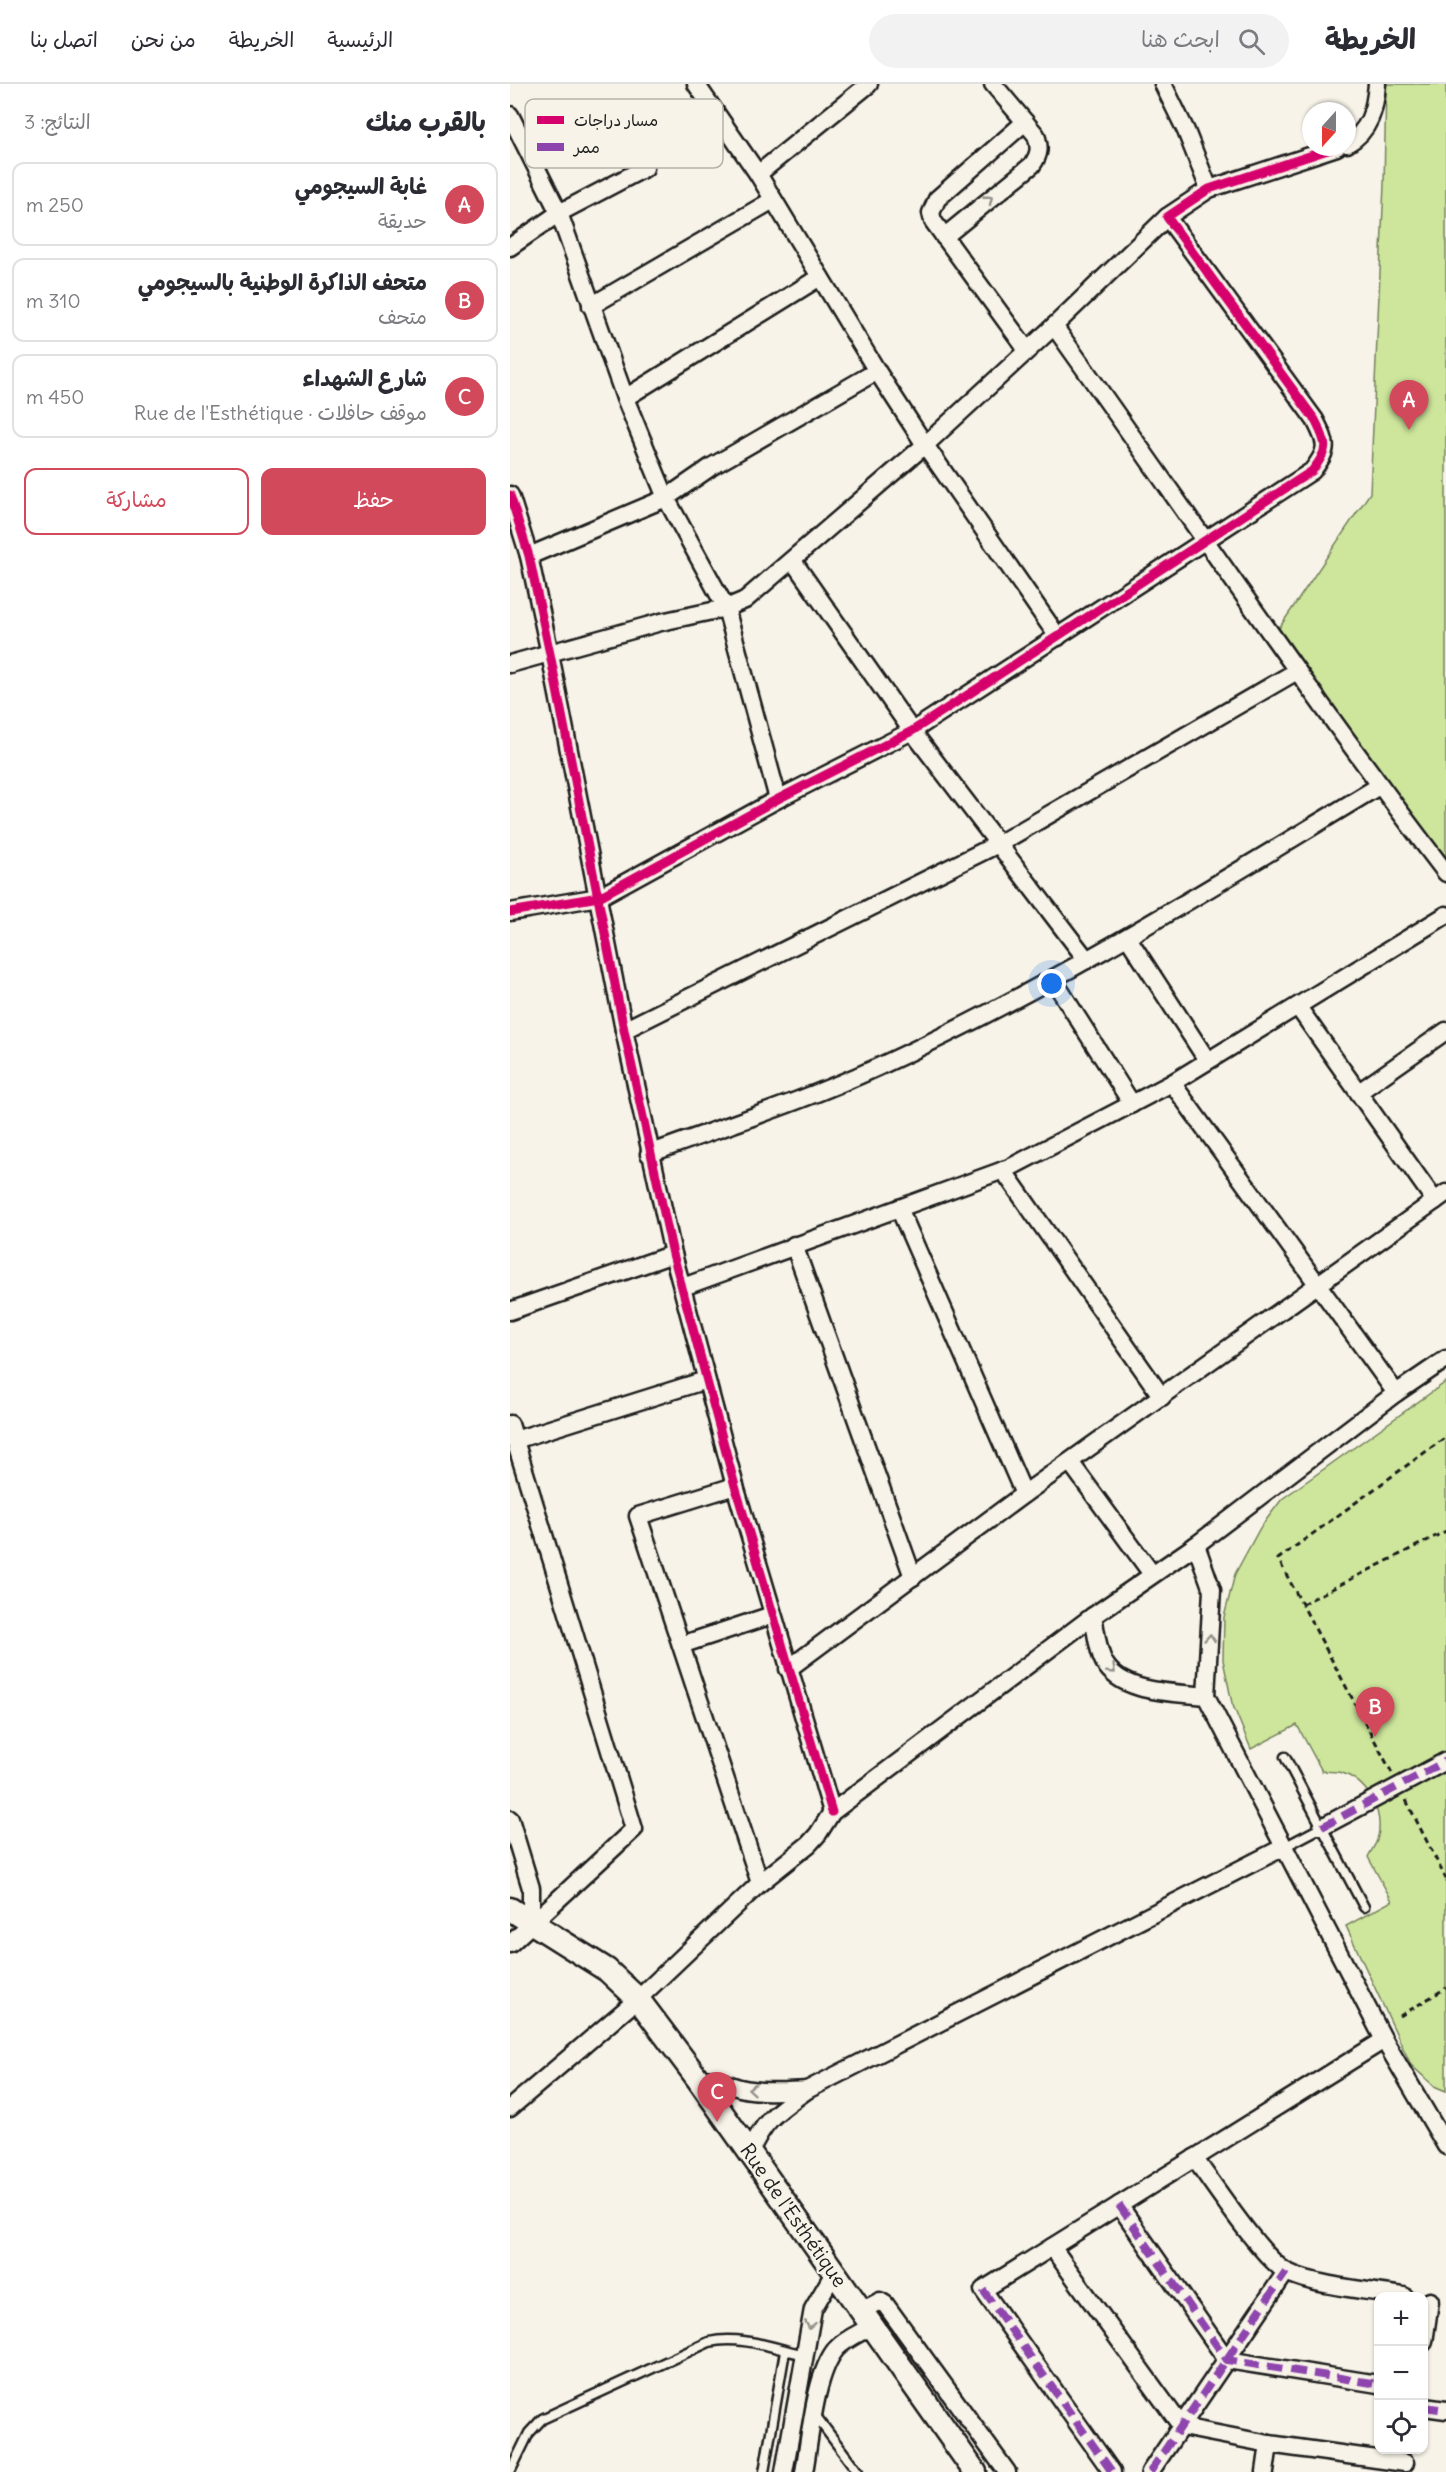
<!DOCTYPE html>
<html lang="ar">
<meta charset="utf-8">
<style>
body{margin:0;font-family:Delius,"Playpen Sans Arabic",sans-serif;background:#f2f2f3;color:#2b2b33;direction:rtl}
.controls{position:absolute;right:18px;bottom:18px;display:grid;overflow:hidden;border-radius:12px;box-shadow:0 2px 4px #0004}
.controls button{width:54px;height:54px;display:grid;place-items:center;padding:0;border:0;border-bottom:2px solid #e1e1e2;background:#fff;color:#2b2b33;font:30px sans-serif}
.compass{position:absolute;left:792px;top:18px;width:54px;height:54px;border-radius:50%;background:#fff;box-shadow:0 2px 4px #0004;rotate:201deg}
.you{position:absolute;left:542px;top:900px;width:21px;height:21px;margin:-15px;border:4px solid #fff;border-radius:50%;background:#1a73e8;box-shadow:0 0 0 9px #1a73e833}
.badge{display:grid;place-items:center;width:39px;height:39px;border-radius:50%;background:#d1495b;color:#fff;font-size:20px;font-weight:700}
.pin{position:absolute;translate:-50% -50px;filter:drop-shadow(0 2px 3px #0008)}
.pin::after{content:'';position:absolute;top:32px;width:21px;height:18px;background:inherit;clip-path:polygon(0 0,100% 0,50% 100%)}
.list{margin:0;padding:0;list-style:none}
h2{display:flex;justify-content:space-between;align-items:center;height:78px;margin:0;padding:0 24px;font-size:26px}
h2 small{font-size:20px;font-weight:400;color:#7c7c81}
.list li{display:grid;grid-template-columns:39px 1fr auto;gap:18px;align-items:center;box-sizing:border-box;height:84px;margin:0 12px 12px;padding:0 12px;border:2px solid #e1e1e2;border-radius:12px}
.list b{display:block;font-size:22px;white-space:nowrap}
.list p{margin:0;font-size:20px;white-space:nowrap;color:#7c7c81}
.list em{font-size:20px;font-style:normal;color:#7c7c81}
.actions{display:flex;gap:12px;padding:18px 24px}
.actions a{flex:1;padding:14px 0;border:2px solid #d1495b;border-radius:12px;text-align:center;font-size:21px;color:#d1495b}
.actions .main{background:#d1495b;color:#fff}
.icon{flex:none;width:33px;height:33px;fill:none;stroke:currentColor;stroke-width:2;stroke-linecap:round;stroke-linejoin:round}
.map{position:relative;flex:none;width:936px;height:2388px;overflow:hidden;direction:ltr}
header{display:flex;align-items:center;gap:36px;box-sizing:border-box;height:84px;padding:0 30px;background:#fff;border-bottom:2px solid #e1e1e2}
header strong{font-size:28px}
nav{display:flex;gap:33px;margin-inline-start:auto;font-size:21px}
.search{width:420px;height:54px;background:#f2f2f3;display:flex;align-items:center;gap:15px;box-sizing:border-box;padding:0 21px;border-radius:33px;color:#7c7c81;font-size:22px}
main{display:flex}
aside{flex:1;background:#fff}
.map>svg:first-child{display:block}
.green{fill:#cde69c;stroke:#74815c;stroke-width:1.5}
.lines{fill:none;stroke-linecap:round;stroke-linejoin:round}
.lane-casing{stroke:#1c1c1c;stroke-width:13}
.street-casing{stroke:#1c1c1c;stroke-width:21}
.secondary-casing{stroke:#1c1c1c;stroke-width:27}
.path{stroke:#1c1c1c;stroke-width:3;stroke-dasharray:6 4.5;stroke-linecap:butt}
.lane{stroke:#f7f3e8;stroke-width:8}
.street{stroke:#f7f3e8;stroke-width:16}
.secondary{stroke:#f7f3e8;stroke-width:22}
.quiet{stroke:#8e44ad;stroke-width:8;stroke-dasharray:15 8;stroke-linecap:butt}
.cycleway-casing{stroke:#f7f3e8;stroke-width:13}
.cycleway{stroke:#d6006c;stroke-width:9}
.oneway{stroke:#94928c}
.labels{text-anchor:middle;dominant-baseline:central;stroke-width:4.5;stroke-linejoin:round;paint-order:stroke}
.street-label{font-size:20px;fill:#1c1c1c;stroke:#f7f3e8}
.key{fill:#f7f3e8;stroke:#b5b2ab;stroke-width:1.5}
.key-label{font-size:16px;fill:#1c1c1c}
</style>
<header>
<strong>الخريطة</strong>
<div class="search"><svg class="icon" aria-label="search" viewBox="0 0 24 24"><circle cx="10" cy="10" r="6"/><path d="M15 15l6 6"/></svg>ابحث هنا</div>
<nav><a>الرئيسية</a><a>الخريطة</a><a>من نحن</a><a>اتصل بنا</a></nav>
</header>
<main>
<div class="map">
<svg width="936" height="2388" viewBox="0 0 936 2388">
<rect width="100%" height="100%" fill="#f7f3e8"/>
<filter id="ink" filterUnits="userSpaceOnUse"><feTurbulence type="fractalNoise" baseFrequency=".0167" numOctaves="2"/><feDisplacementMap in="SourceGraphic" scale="12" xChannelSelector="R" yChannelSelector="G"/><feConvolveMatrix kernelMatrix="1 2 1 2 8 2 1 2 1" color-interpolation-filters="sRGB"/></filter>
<g filter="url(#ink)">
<g class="green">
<path d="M876 0H936V781L759 559 860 409 874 101Z"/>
<path d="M936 1298V2007L924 2002 901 1981 836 1842 882 1817 858 1773C861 1767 865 1762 867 1756 875 1730 859 1700 835 1690 828 1687 819 1688 812 1687L787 1641 741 1665 722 1619 713 1576 714 1533 725 1490 750 1444 772 1415Z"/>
</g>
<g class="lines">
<g class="lane-casing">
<g id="lane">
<path d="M775 1673 854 1823"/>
<path d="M774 1763 812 1743"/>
<path d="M305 2331 348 2388"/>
<path d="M0 2388 19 2349 32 2335 199 2258C230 2251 264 2264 295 2271"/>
<path d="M254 2388 275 2267"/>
</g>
</g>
<g class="street-casing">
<g id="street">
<path d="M186 0 248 90 367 287 415 361 548 553"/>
<path d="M653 0 676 47 699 105"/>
<path d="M0 31 49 129 115 314 156 414 216 524 268 715"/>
<path d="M515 38 427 115 421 129 423 137 517 266"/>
<path d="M837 60C860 47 865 25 867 0"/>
<path d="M248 90 359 0"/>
<path d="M434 153 522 81C530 70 530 63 526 51L483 0"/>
<path d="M0 163 49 129 135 84"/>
<path d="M81 222 263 116"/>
<path d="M544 242C674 424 800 611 936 789"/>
<path d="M115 314 310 193"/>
<path d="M0 411 19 472 40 570 114 946 163 1170 225 1402 322 1728"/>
<path d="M19 472 156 414 201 383 367 287"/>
<path d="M283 477 402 647 577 876"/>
<path d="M0 580 151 538 216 524 235 516 415 361 544 242 657 133"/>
<path d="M0 828 89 813 268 715 402 647 802 387C820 364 817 360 805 336L657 133 699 105 827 63"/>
<path d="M618 854 697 976"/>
<path d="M543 895 622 1020"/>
<path d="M788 923 925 1117"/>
<path d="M114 946 490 759 787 587"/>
<path d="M662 999 886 1309"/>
<path d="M849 1008 936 947"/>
<path d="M139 1070C215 1042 294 1017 368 983 543 903 705 801 869 702"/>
<path d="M493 1086 652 1313"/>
<path d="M389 1124 514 1410"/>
<path d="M284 1161 403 1493"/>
<path d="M173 1203 499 1084 662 999 936 831"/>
<path d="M0 1227 163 1170"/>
<path d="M0 1340 124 1745 0 1860"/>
<path d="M5 1356 196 1296"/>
<path d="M560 1378 642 1490"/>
<path d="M225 1402 128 1432 250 1799"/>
<path d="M686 1461 702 1506 696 1612 874 1956 936 2062"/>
<path d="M583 1532C586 1546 587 1565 594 1578 611 1610 664 1608 696 1612"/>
<path d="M171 1561 262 1531"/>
<path d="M278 1585 514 1410 936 1109"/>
<path d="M0 1735 21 1804V1839"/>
<path d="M812 1743 936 1677"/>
<path d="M188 1995C209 1995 212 1999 230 2004 251 2009 275 2007 297 2006"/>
<path d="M0 2024 128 1915 250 1799 299 1760 308 1750 322 1728 583 1532 686 1461 886 1309 936 1275"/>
<path d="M240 2068C255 2034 267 2028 297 2006L774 1763"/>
<path d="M684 2074C703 2099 753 2176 777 2188 804 2202 863 2207 894 2212"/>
<path d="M609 2121 717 2276 868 2300"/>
<path d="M542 2163 672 2343 759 2360 895 2379"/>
<path d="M351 2227 370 2217 375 2220 497 2388"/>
<path d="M914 2258 920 2217"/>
<path d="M914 2323 936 2326"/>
<path d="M274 2388 303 2225 324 2189"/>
<path d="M294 2388C300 2355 305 2290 326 2265 335 2255 350 2249 362 2242"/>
<path d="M602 2388 473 2206 874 1956"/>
<path d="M640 2388 776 2188"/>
<path d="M755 2388 759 2360"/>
</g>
</g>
<g class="secondary-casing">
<path id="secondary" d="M0 1825 97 1886 128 1915 188 1995 465 2388"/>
</g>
<g class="path">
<path d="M792 1520 936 1447"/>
<path d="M882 1689 768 1475 936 1353"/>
<path d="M896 1716 936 1795"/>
<path d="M890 1932 936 1904"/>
</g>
<use href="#lane" class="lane"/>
<use href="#street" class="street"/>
<use href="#secondary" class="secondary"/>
<g class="quiet">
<path d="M812 1743 936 1677"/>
<path d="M609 2121 717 2276 868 2300"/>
<path d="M473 2206 602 2388"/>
<path d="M914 2323 936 2326"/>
<path d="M640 2388 776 2188"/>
</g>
<g class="cycleway-casing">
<g id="cycleway">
<path d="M0 411 19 472 40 570 114 946 163 1170 225 1402 322 1728"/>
<path d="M0 828 89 813 268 715 402 647 802 387C820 364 817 360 805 336L657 133 699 105 827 63"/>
</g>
</g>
<use href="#cycleway" class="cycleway"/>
</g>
<defs><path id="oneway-chevron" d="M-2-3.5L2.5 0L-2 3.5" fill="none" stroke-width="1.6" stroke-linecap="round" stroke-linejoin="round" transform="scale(1.5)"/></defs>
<g class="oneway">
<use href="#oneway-chevron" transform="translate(479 115) rotate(-39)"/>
<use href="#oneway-chevron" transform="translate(700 1554) rotate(-86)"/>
<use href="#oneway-chevron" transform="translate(602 1586) rotate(44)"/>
<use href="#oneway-chevron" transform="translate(242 2005) rotate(-175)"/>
<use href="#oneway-chevron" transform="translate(300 2241) rotate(100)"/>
</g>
</g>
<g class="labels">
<g class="street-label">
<text transform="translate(284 2131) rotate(55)">Rue de l'Esthétique</text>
</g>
</g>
<rect x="15" y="15" width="198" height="69" rx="9" class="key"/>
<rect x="27" y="32" width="27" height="8" fill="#d6006c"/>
<rect x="27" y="59" width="27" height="8" fill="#8e44ad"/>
<g class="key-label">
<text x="64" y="42">مسار دراجات</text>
<text x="64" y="69">ممر</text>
</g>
</svg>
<div class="controls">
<button>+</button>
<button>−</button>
<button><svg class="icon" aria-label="locate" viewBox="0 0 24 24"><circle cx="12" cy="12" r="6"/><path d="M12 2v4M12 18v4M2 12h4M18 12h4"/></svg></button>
</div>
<svg class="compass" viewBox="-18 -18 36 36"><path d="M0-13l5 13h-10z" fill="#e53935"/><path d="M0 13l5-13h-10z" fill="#7c7c81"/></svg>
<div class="you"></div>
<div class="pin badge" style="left:899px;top:346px">A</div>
<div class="pin badge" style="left:865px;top:1653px">B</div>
<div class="pin badge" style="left:207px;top:2038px">C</div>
</div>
<aside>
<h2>بالقرب منك<small>النتائج: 3</small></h2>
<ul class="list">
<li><span class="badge">A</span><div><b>غابة السيجومي</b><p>حديقة</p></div><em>250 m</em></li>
<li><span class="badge">B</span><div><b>متحف الذاكرة الوطنية بالسيجومي</b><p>متحف</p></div><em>310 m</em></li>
<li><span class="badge">C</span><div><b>شارع الشهداء</b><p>موقف حافلات · Rue de l'Esthétique</p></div><em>450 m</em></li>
</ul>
<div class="actions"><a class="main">حفظ</a><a>مشاركة</a></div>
</aside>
</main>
